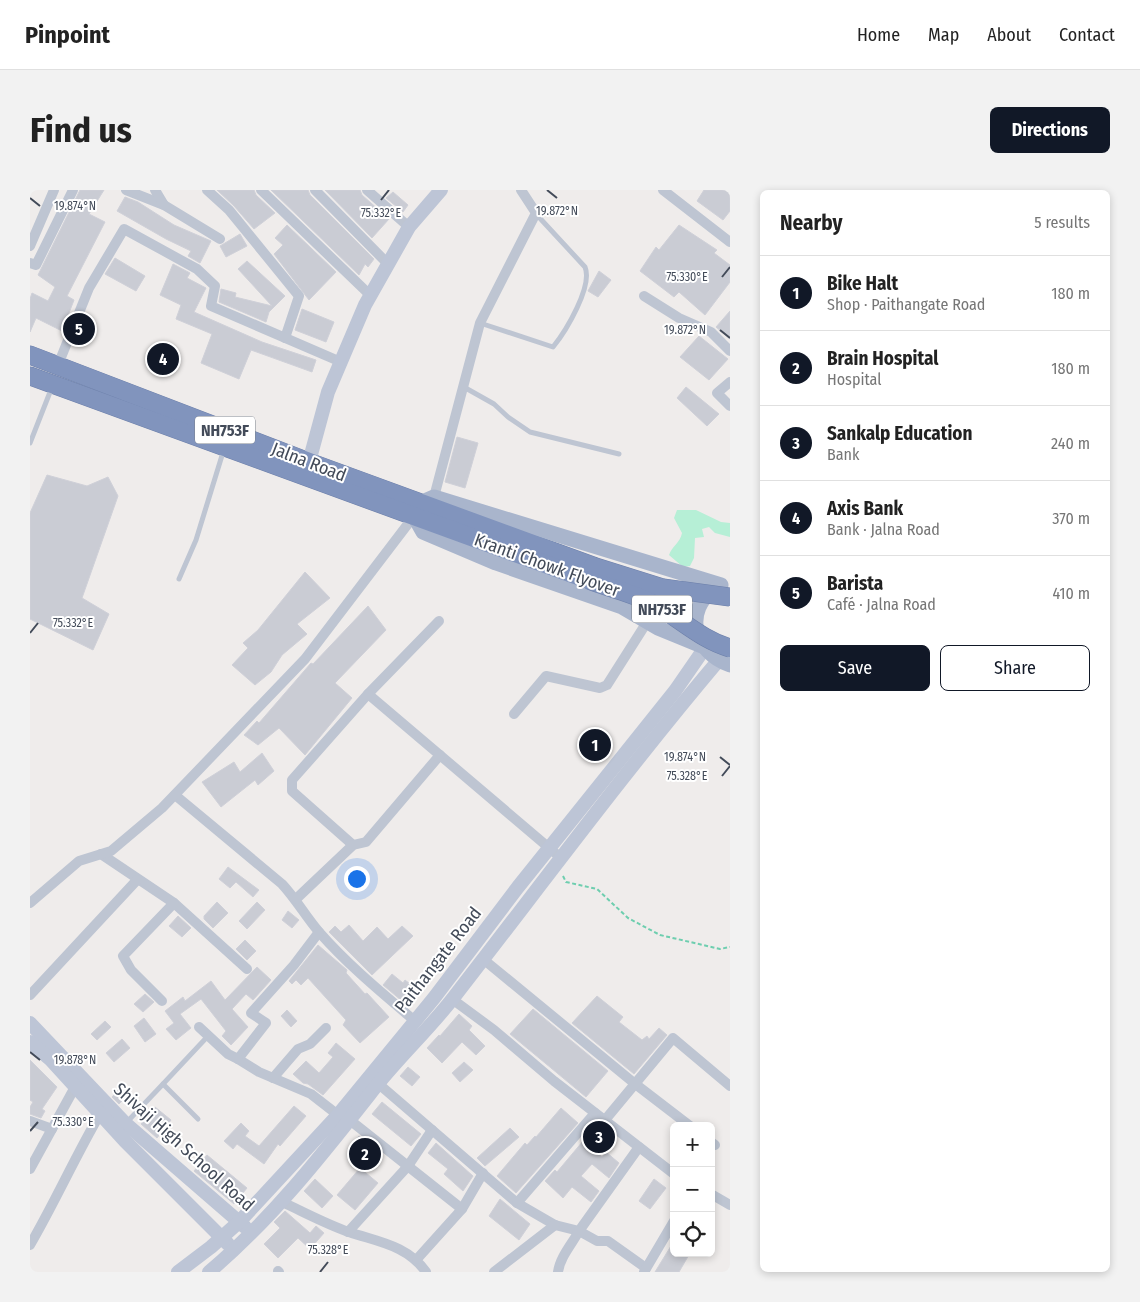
<!DOCTYPE html>
<meta charset="utf-8">
<style>
body{margin:0;font-family:"Fira Sans Condensed",sans-serif;background:#f2f2f2;color:#222}
.controls{position:absolute;right:15px;bottom:15px;display:grid;overflow:hidden;border-radius:8px;box-shadow:0 2px 8px #0003}
.controls button{width:45px;height:45px;display:grid;place-items:center;padding:0;border:0;border-bottom:1px solid #e0e0e0;background:#fff;color:#222;font:25px sans-serif}
.you{position:absolute;left:326px;top:688px;width:18px;height:18px;margin:-12px;border:4px solid #fff;border-radius:50%;background:#1a73e8;box-shadow:0 0 0 8px #1a73e833}
.badge{display:grid;place-items:center;width:32px;height:32px;border-radius:50%;background:#111827;color:#fff;font-size:16px;font-weight:700}
.pin{position:absolute;translate:-50% -50%;border:2px solid #fff;box-shadow:0 1px 5px #0006}
.list{margin:0;padding:0;list-style:none}
h2{display:flex;justify-content:space-between;align-items:center;height:65px;margin:0;padding:0 20px;font-size:21px}
h2 small{font-size:16px;font-weight:400;color:#767676}
.list li{display:grid;grid-template-columns:32px 1fr auto;gap:15px;align-items:center;box-sizing:border-box;height:75px;padding:0 20px;border-top:1px solid #e0e0e0}
.list b{display:block;font-size:19px;white-space:nowrap}
.list p{margin:0;font-size:16px;white-space:nowrap;color:#767676}
.list em{font-size:16px;font-style:normal;color:#767676}
.actions{display:flex;gap:10px;padding:15px 20px}
.actions a{flex:1;padding:11px 0;border:1px solid #111827;border-radius:8px;text-align:center;font-size:18px;color:#111827}
.actions .main{background:#111827;color:#fff}
.icon{flex:none;width:28px;height:28px;fill:none;stroke:currentColor;stroke-width:2;stroke-linecap:round;stroke-linejoin:round}
.map{position:relative;flex:none;width:700px;height:1082px;overflow:hidden;border-radius:8px}
header{display:flex;align-items:center;gap:30px;box-sizing:border-box;height:70px;padding:0 25px;background:#fff;border-bottom:1px solid #e0e0e0}
header strong{font-size:24px}
nav{display:flex;gap:28px;margin-inline-start:auto;font-size:18px}
.intro{display:flex;align-items:center;justify-content:space-between;box-sizing:border-box;height:120px;padding:0 30px}
h1{margin:0;font-size:35px}
.button{padding:12px 22px;border-radius:8px;background:#111827;color:#fff;font-size:18px;font-weight:700}
main{display:flex;gap:30px;padding:0 30px}
aside{flex:1;background:#fff;border-radius:8px;box-shadow:0 2px 8px #0003}
.map>svg:first-child{display:block}
.green{fill:#b6efd6}
.building{fill:#caccd4;stroke:#cfd0d8}
.lines{fill:none;stroke-linecap:round;stroke-linejoin:round}
.highway-casing{stroke:#6c7fa9;stroke-width:19}
.path{stroke:#6eceaf;stroke-width:2;stroke-dasharray:4 2.5;stroke-linecap:butt}
.lane{stroke:#bec5d2;stroke-width:5}
.street{stroke:#bec5d2;stroke-width:10}
.secondary{stroke:#bdc5d6;stroke-width:14}
.primary{stroke:#a9b5cc;stroke-width:15}
.highway{stroke:#8194bd;stroke-width:18}
.highway-bridge-casing{stroke:#6c7fa9;stroke-width:19;stroke-linecap:butt}
.highway-bridge{stroke:#8194bd;stroke-width:18}
.ticks{fill:none;stroke:#434b59;stroke-width:2}
.labels{text-anchor:middle;dominant-baseline:central;stroke-width:4;stroke-linejoin:round;paint-order:stroke}
.shield{fill:#fff;stroke:#7b818b;stroke-width:1}
.shield-label{font-size:16px;font-weight:bold;fill:#434b59}
.street-label{font-size:18px;fill:#434b59;stroke:#fff}
.ticks-label{font-size:12px;text-anchor:middle;fill:#434b59;stroke:#fff;stroke-width:4;stroke-linejoin:round;paint-order:stroke}
</style>
<header>
<strong>Pinpoint</strong>
<nav><a>Home</a><a>Map</a><a>About</a><a>Contact</a></nav>
</header>
<div class="intro"><h1>Find us</h1><a class="button">Directions</a></div>
<main>
<div class="map">
<svg width="700" height="1082" viewBox="0 0 700 1082">
<rect width="100%" height="100%" fill="#efeceb"/>
<path class="green" d="M647 320H666L691 332 700 333V347L685 343 679 337 672 339 674 347 665 348 664 368 660 376 653 377 639 365C642 356 650 353 652 343L644 328Z"/>
<g class="building">
<path d="M50 0H74L59 24 75 32 37 106 44 110 32 141 6 128 0 142V109L2 103 18 111 25 97 8 85Z"/>
<path d="M187 0H224L226 5 245 23 224 39 204 16Z"/>
<path d="M241 0H278L280 5 344 69 338 77 335 74 329 85Z"/>
<path d="M295 0H330L332 5 359 29 342 48Z"/>
<path d="M674 0H700V21L693 30 667 11Z"/>
<path d="M363 2 378 15 373 22 356 8Z"/>
<path d="M95 7 108 12 144 35 181 51 170 73 158 66 161 61 136 49 87 21Z"/>
<path d="M257 35 306 82 279 110 244 64 253 55 245 48Z"/>
<path d="M649 35 687 60 684 63 700 75V92L675 125 649 102 644 107 610 81 626 57 629 60Z"/>
<path d="M210 44 217 56 196 67 190 56Z"/>
<path d="M85 68 115 86 106 101 75 84Z"/>
<path d="M217 71 255 106 239 122 236 132 189 112 191 99 206 103 205 107 242 116 208 79Z"/>
<path d="M143 74 160 83 157 88 176 98 164 122 232 152 286 170 282 182 221 160 209 189 171 173 182 144 146 129 151 115 130 105Z"/>
<path d="M569 81 581 90 568 107 558 101Z"/>
<path d="M272 119 304 132 296 152 265 140Z"/>
<path d="M700 121V149L686 137Z"/>
<path d="M669 146 698 169 679 190 650 167Z"/>
<path d="M656 197 689 224 677 236 647 208Z"/>
<path d="M427 247 448 253 435 298 415 292Z"/>
<path d="M17 285 57 296 78 287 88 306 52 408 79 424 63 460 0 429V323Z"/>
<path d="M275 382 300 408 267 434 277 444 252 465 241 482 225 495 202 475 218 458 213 453 228 440Z"/>
<path d="M338 416 356 440 305 493 322 508 275 565 249 538 228 555 214 545 227 531 229 533 281 473 283 474Z"/>
<path d="M232 563 244 581 228 595 225 590 191 617 172 592 204 572 210 582Z"/>
<path d="M198 677 229 700 223 707 206 692 200 698 189 689Z"/>
<path d="M187 712 198 723 183 738 174 729V726Z"/>
<path d="M227 712 235 720 217 739 209 731Z"/>
<path d="M258 721 269 730 262 738 252 730Z"/>
<path d="M148 726 161 738 152 747 139 736Z"/>
<path d="M319 735 333 751 347 737 358 749 372 736 383 746 342 785 299 742 305 736 311 742Z"/>
<path d="M215 750 226 761 217 770 206 759Z"/>
<path d="M288 755 317 780 316 783 335 804 337 803 359 827 330 853 313 835 316 830 278 788 271 795 266 790 262 794 259 791Z"/>
<path d="M227 777 241 790 223 810 216 804 202 819 218 837 201 855 192 846 196 841 171 809 150 824 161 838 146 850 136 839 144 833 135 821 153 807 155 811 181 791 195 810Z"/>
<path d="M362 784 373 793 375 790 384 797 372 811 353 795Z"/>
<path d="M115 804 124 812 113 822 104 814Z"/>
<path d="M567 806 593 827 589 832 612 850 617 846 619 849 629 838 637 845 604 884 542 833Z"/>
<path d="M503 819 578 881 556 907 480 844Z"/>
<path d="M257 820 267 831 261 837 251 826Z"/>
<path d="M429 824 442 836 439 840 455 856 446 865 432 852 412 873 397 858 409 845 410 846Z"/>
<path d="M114 828 126 844 115 852 104 836Z"/>
<path d="M75 831 81 837 67 850 61 844Z"/>
<path d="M92 849 100 858 84 872 76 863Z"/>
<path d="M306 853 325 869 293 905 278 894 273 893 263 884 276 871 289 883 303 867 298 863Z"/>
<path d="M0 870 27 897 12 919 15 921 11 928 0 924V917L3 912 0 910Z"/>
<path d="M434 872 443 880 430 892 422 883Z"/>
<path d="M378 877 390 887 382 896 370 886Z"/>
<path d="M91 897 99 903 89 914 82 907Z"/>
<path d="M352 912 391 944 381 956 342 924Z"/>
<path d="M264 916 276 926 250 956 248 954 234 974 207 954 203 959 194 951 211 933 219 941 215 946 229 956Z"/>
<path d="M125 917 141 930 127 948 111 934Z"/>
<path d="M531 918 548 933 486 1003 467 986 495 953 497 955 505 946 506 947Z"/>
<path d="M480 938 489 947 455 976 447 968Z"/>
<path d="M329 946 350 965 338 978 318 959Z"/>
<path d="M553 951 572 967 576 962 589 973 579 988 562 974 551 986 569 1001 561 1012 542 997 533 1008 515 991 525 980 527 982Z"/>
<path d="M406 953 443 986 433 1001 414 984 418 979 398 963Z"/>
<path d="M177 965 217 998 204 1014 164 981Z"/>
<path d="M330 978 348 993 325 1020 307 1005Z"/>
<path d="M285 989 303 1006 292 1018 274 1001Z"/>
<path d="M624 989 636 998 620 1019 609 1011Z"/>
<path d="M470 1009 500 1034 489 1050 459 1026Z"/>
<path d="M255 1021 280 1043 286 1036 294 1043 280 1059 268 1048 248 1068 234 1054 250 1038 244 1032Z"/>
<path d="M644 1051V1063H660L649 1082H625Z"/>
</g>
<g class="lines">
<g class="highway-casing">
<g id="highway">
<path d="M0 165 279 272 563 376"/>
<path d="M0 186 559 390"/>
</g>
</g>
<path class="path" d="M533 686 536 692 567 699 598 728 630 745 690 759 700 757"/>
<g class="lane">
<path d="M450 133 523 157C536 141 563 96 555 77L506 24"/>
<path d="M432 196 464 214 478 227 500 242 589 264"/>
<path d="M0 253 22 197"/>
<path d="M149 389 166 350 194 259"/>
<path d="M168 929 133 894 178 846"/>
<path d="M97 932 133 894"/>
</g>
<g class="street">
<path d="M96 0 134 15 190 49"/>
<path d="M125 0 134 15"/>
<path d="M177 0 199 20 269 106 255 148"/>
<path d="M231 0 341 106"/>
<path d="M285 0 359 75"/>
<path d="M337 0 379 37"/>
<path d="M633 0 700 52"/>
<path d="M0 56 24 0"/>
<path d="M0 73 6 75 43 0"/>
<path d="M614 106 649 128 681 142 700 161"/>
<path d="M28 175 59 98 94 39 167 79 185 96 181 116 311 172"/>
<path d="M700 192 687 203 700 216"/>
<path d="M404 307 450 133 506 23 491 0"/>
<path d="M409 431 338 504 531 668"/>
<path d="M484 524 516 486 570 498 577 495 617 432"/>
<path d="M145 605 252 694C266 709 276 727 289 742 318 775 352 803 385 831"/>
<path d="M323 655 262 601V590L338 504"/>
<path d="M71 664 144 713 217 779"/>
<path d="M266 709 323 655 336 652 410 565"/>
<path d="M0 713 49 671 81 661 132 618 275 469 384 326"/>
<path d="M289 742 264 775 221 823 236 833 208 869 229 882 281 904 308 925"/>
<path d="M453 769 604 893 660 936"/>
<path d="M0 805 107 690"/>
<path d="M422 809 464 840 524 891 644 984"/>
<path d="M132 811 101 780 93 766 144 713"/>
<path d="M169 837 198 864 208 869"/>
<path d="M243 888 268 859 280 854 296 838"/>
<path d="M344 890 487 1013 525 1035 549 1041 609 957"/>
<path d="M575 930 643 848 700 896"/>
<path d="M0 931 22 939"/>
<path d="M321 931 432 1019"/>
<path d="M681 952 685 955"/>
<path d="M0 979 45 897"/>
<path d="M681 1004 700 1015"/>
<path d="M252 1012C274 1022 296 1034 319 1042 348 1052 377 1055 396 1082"/>
<path d="M487 1013 565 923"/>
<path d="M318 1042 378 976 402 940"/>
<path d="M0 1055C25 1012 45 967 70 924"/>
<path d="M387 1069 432 1019 453 983"/>
<path d="M248 1081 249 1082"/>
<path d="M464 1082 525 1035"/>
<path d="M528 1082C530 1067 542 1054 549 1041L567 1051H578L616 1078"/>
<path d="M614 1082 644 1031"/>
</g>
<g class="secondary">
<path d="M279 272 298 202 335 115 379 37 411 0"/>
<path d="M0 833 95 933 215 1037"/>
<path d="M0 852 21 870 95 951 198 1054"/>
<path d="M148 1082 181 1057 209 1032 308 925 404 808 488 697 645 501 674 459"/>
<path d="M179 1082C244 1027 295 961 347 895 371 865 400 838 424 807 511 695 596 580 688 471"/>
</g>
<g class="primary">
<path d="M390 313 404 307 691 395"/>
<path d="M384 326 393 342 466 373 592 417 628 438 672 456"/>
<path d="M686 398C652 420 664 463 700 475"/>
</g>
<use href="#highway" class="highway"/>
<g class="highway-bridge-casing">
<g id="highway-bridge">
<path d="M563 376 633 398 700 407"/>
<path d="M559 390C581 399 607 404 627 416 652 430 672 450 700 458"/>
</g>
</g>
<use href="#highway-bridge" class="highway-bridge"/>
</g>
<path class="ticks" d="M517 0 527 8M0 8 10 16M351 10 359 0M692 87 700 77M690 140 700 148M0 443 8 433M690 567 700 575M692 586 700 576M0 862 10 870M0 941 8 932M290 1082 298 1072"/>
<g class="labels">
<g class="shield">
<rect x="165" y="226.5" width="60" height="27" rx="4"/>
<rect x="602" y="405.5" width="60" height="27" rx="4"/>
</g>
<g class="shield-label">
<text x="195" y="240">NH753F</text>
<text x="632" y="419">NH753F</text>
</g>
<g class="street-label">
<text transform="translate(279 272) rotate(21)">Jalna Road</text>
<text transform="translate(517 375) rotate(20)">Kranti Chowk Flyover</text>
<text transform="translate(408 770) rotate(-52)">Paithangate Road</text>
<text transform="translate(154 957) rotate(42)">Shivaji High School Road</text>
</g>
</g>
<g class="ticks-label">
<text x="45" y="20">19.874°N</text>
<text x="527" y="25">19.872°N</text>
<text x="351" y="27">75.332°E</text>
<text x="657" y="91">75.330°E</text>
<text x="655" y="144">19.872°N</text>
<text x="43" y="437">75.332°E</text>
<text x="655" y="571">19.874°N</text>
<text x="657" y="590">75.328°E</text>
<text x="45" y="874">19.878°N</text>
<text x="43" y="936">75.330°E</text>
<text x="298" y="1064">75.328°E</text>
</g>
</svg>
<div class="controls">
<button>+</button>
<button>−</button>
<button><svg class="icon" aria-label="locate" viewBox="0 0 24 24"><circle cx="12" cy="12" r="6"/><path d="M12 2v4M12 18v4M2 12h4M18 12h4"/></svg></button>
</div>
<div class="you"></div>
<div class="pin badge" style="left:565px;top:555px">1</div>
<div class="pin badge" style="left:335px;top:964px">2</div>
<div class="pin badge" style="left:569px;top:947px">3</div>
<div class="pin badge" style="left:133px;top:169px">4</div>
<div class="pin badge" style="left:49px;top:139px">5</div>
</div>
<aside>
<h2>Nearby<small>5 results</small></h2>
<ul class="list">
<li><span class="badge">1</span><div><b>Bike Halt</b><p>Shop · Paithangate Road</p></div><em>180 m</em></li>
<li><span class="badge">2</span><div><b>Brain Hospital</b><p>Hospital</p></div><em>180 m</em></li>
<li><span class="badge">3</span><div><b>Sankalp Education</b><p>Bank</p></div><em>240 m</em></li>
<li><span class="badge">4</span><div><b>Axis Bank</b><p>Bank · Jalna Road</p></div><em>370 m</em></li>
<li><span class="badge">5</span><div><b>Barista</b><p>Café · Jalna Road</p></div><em>410 m</em></li>
</ul>
<div class="actions"><a class="main">Save</a><a>Share</a></div>
</aside>
</main>
